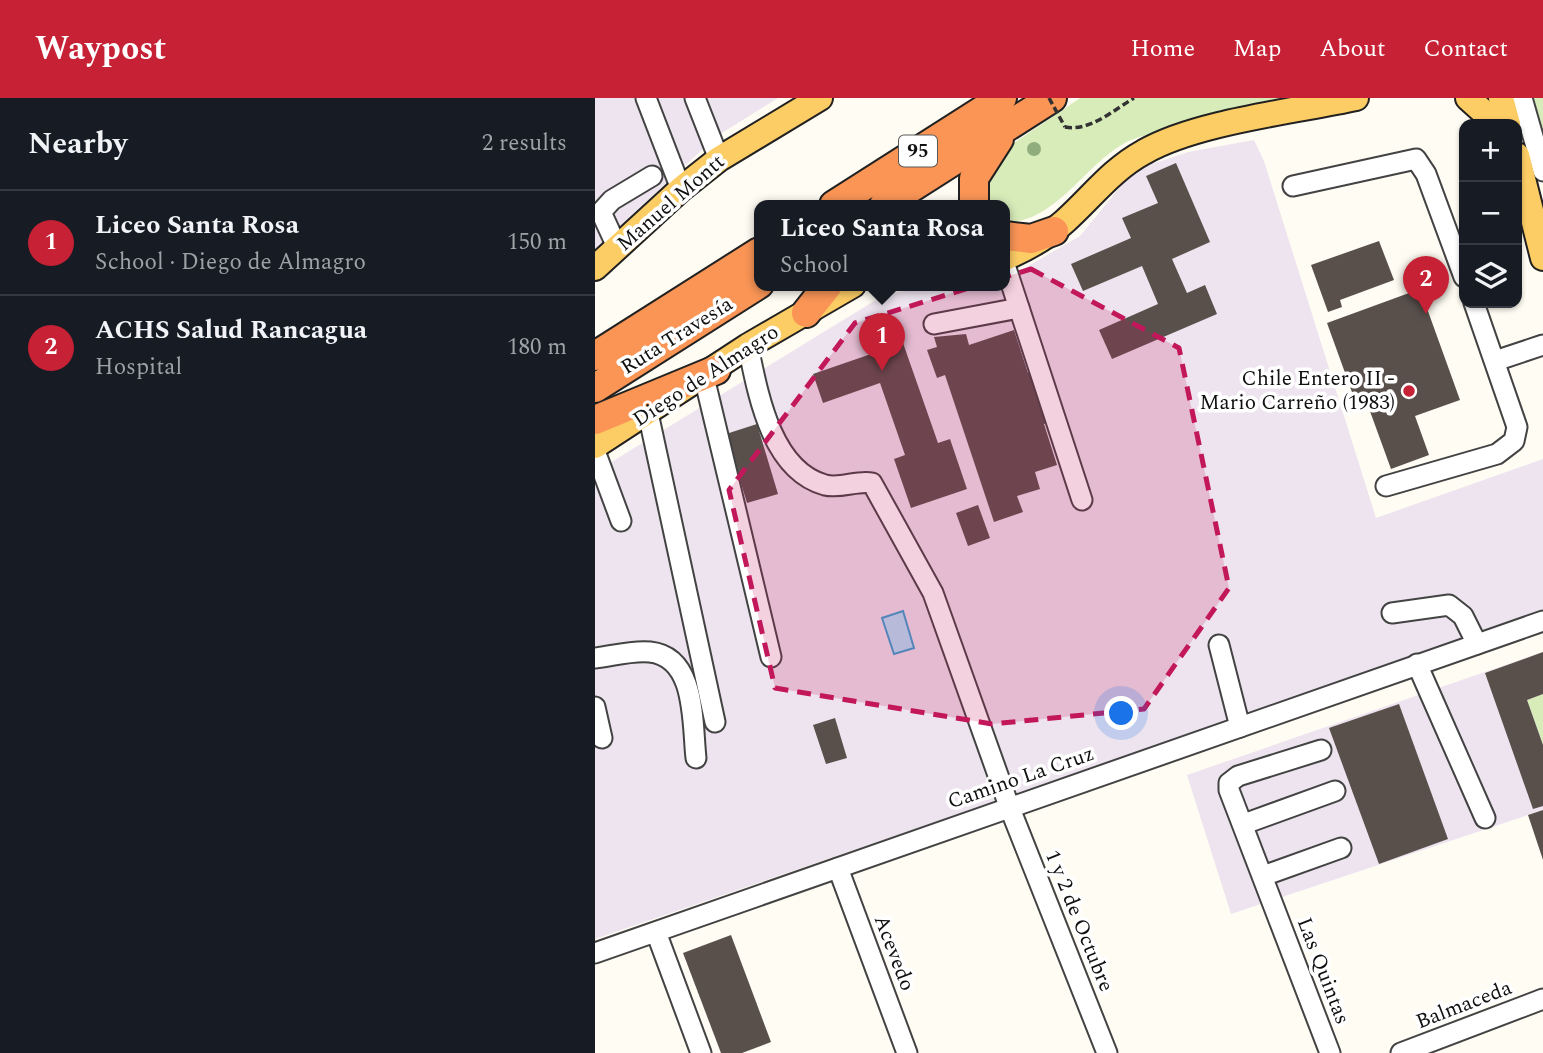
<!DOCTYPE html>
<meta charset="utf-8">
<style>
body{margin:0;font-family:Spectral,serif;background:#242831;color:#f1f3f6}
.controls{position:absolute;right:21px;top:21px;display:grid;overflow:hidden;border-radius:14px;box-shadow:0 2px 5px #0004}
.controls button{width:63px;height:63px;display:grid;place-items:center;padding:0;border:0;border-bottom:2px solid #363941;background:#171b24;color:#f1f3f6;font:35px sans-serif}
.you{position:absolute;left:527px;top:616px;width:24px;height:24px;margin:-18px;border:5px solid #fff;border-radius:50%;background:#1a73e8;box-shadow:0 0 0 10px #1a73e833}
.badge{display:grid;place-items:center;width:46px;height:46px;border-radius:50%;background:#c72135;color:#fff;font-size:23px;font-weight:700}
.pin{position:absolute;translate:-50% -58px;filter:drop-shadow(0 2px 4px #0008)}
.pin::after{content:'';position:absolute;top:37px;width:24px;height:21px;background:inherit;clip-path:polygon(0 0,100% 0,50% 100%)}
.popup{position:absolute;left:159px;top:102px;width:256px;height:91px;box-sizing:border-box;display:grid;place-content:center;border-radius:14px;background:#171b24;filter:drop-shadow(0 2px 5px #0005);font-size:23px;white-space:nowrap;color:#9ea1a6}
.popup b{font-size:26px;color:#f1f3f6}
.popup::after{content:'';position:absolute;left:50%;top:100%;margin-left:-14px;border:14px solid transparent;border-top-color:#171b24}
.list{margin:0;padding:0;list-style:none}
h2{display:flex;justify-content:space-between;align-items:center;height:91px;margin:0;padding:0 28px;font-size:30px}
h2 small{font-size:23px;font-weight:400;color:#9ea1a6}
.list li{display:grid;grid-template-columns:46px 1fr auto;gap:21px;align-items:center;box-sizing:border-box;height:105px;padding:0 28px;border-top:2px solid #363941}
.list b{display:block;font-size:26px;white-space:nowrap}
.list p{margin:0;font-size:23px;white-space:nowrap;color:#9ea1a6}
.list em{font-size:23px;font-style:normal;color:#9ea1a6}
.icon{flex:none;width:38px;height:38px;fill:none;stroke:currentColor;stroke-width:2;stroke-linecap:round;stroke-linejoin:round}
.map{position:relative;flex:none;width:948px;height:955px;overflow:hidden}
header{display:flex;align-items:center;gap:42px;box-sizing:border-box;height:98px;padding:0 35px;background:#c72135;color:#fff}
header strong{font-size:33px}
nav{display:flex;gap:38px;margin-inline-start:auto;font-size:24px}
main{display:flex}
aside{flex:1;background:#171b24}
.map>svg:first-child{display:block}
.industrial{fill:#ede4ef}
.green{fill:#d8ecba}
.water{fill:#b5e4f9;stroke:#39a1d3;stroke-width:2}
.building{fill:#59504c}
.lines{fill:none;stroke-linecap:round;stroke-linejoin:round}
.minor-casing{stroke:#434343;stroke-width:23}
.major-casing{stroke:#212121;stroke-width:28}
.highway-casing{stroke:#212121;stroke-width:32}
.path{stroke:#323232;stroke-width:3.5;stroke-dasharray:7 3.5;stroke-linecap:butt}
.minor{stroke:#fff;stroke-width:19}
.major{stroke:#fdcd65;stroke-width:24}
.highway{stroke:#fa9556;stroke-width:28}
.path-bridge{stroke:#323232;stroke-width:3.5;stroke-dasharray:7 3.5;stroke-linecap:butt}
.tree{fill:#8fad7d}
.marked{fill:#c2185b;fill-opacity:0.2;stroke:#c2185b;stroke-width:5;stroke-dasharray:14 9;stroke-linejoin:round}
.poi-dot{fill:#c72135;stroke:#fff;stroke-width:2.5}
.labels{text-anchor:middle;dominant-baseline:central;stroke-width:7;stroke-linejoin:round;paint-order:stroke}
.shield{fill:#fff;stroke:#585858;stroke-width:2}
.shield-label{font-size:19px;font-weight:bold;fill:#101010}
.street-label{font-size:21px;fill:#101010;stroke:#fff}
.poi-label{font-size:21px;fill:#101010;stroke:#fff;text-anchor:end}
</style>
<header>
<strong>Waypost</strong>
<nav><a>Home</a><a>Map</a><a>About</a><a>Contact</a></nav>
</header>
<main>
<aside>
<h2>Nearby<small>2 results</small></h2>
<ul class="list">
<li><span class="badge">1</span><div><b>Liceo Santa Rosa</b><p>School · Diego de Almagro</p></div><em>150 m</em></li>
<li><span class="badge">2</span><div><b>ACHS Salud Rancagua</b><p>Hospital</p></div><em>180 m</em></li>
</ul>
</aside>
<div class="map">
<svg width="948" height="955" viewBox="0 0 948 955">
<rect width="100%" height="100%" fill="#fffcf3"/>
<g class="industrial">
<path d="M0 0H183L122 38 0 151Z"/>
<path d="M659 42 669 63 781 420 948 361V515L0 841V374L289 197 340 187H410V175L428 171 485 138 539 72 593 54Z"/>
<path d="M948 554V712L636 816 592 677Z"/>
</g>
<g class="green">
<path d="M485 0H700C655 9 612 18 569 32 556 36 540 39 528 46 489 68 459 126 410 124V107H384L403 56Z"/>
<path d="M932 0H948V58Z"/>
<path d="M948 596V647L932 602Z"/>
</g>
<path class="water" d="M308 513 319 550 299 556 287 520Z"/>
<g class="building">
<path d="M581 65 615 144 577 161 592 195 610 187 622 216 517 261 504 232 563 206 547 168 488 193 476 166 536 140 527 120 563 105 551 78Z"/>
<path d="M784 143 799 182 745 202 747 209 733 214 716 167Z"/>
<path d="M825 191 865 302 820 318 834 357 796 371 772 305 762 308 732 225Z"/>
<path d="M419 232 433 275 439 274 456 324 449 326 462 367 440 374 445 391 422 398 428 414 399 424 350 277 342 280 332 252 342 249 339 239 371 236 374 247Z"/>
<path d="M308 245 343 345 355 341 372 391 316 410 299 361 310 357 285 285 228 305 218 276Z"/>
<path d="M162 326 183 396 152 405 131 336Z"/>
<path d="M383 407 395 440 373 448 361 415Z"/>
<path d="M948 554V596L932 602 948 647V708L938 711 890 575Z"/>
<path d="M804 606 853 741 784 766 734 630Z"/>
<path d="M240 620 252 660 231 666 218 627Z"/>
<path d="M948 712V762L933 717Z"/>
<path d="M136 837 176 944 147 955H126L88 855Z"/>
</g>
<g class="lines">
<g class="minor-casing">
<g id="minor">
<path d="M51 0 86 91"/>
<path d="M100 0 124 61"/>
<path d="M927 0 948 73"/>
<path d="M698 88 821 61 831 76 869 179"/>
<path d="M23 151 6 114 17 102 57 78"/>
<path d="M410 167 487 402"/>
<path d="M339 226 424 210"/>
<path d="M153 248C163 296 176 372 230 387 246 391 262 382 277 385L338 495 414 708 512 955"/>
<path d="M900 263 948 247"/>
<path d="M109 279 176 559"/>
<path d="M53 315 120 624"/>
<path d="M0 353 26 423"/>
<path d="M791 388 902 356 919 343 922 329 879 205"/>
<path d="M797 515 854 507 868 518 882 546"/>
<path d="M624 547 645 629"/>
<path d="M0 560C17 558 38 552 55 554 102 559 97 626 101 660"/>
<path d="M822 566 890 720"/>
<path d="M0 609 7 640"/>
<path d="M726 652 643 678 634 685V692L735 955"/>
<path d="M649 726 740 693"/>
<path d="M243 770 312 955"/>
<path d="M668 778 746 750"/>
<path d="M61 834 106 955"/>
<path d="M0 855 948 523"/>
<path d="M806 955 948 901"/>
</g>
</g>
<g class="major-casing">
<g id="major">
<path d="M873 0 902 26"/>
<path d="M906 0 913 26"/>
<path d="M922 57 948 160"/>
<path d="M410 160C431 151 451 140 469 124 496 100 516 72 549 54 601 24 701 13 761 0"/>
<path d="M0 170 86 91 124 61 225 0"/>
<path d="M0 348 153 248 258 187"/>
</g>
</g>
<g class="highway-casing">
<g id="highway">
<path d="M239 107 407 0"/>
<path d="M289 107 457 0"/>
<path d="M379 107V80L404 41"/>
<path d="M410 138 436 141 459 133"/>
<path d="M211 215 233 187"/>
<path d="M0 258 164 154"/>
<path d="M0 290 164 186"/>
<path d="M0 322 121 272"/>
</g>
</g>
<path class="path" d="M470 29C494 34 519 12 539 0"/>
<use href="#minor" class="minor"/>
<use href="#major" class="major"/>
<use href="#highway" class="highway"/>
<path class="path-bridge" d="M454 0 470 29"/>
</g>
<circle class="tree" cx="439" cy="51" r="7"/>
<path class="marked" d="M436 171 584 250 634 490 549 611 397 626 180 590 134 392 260 225Z"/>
<circle class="poi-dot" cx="814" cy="293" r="7"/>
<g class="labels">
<rect class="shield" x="304" y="37.5" width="38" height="31" rx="5"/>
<g class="shield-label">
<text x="323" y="53">95</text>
</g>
<g class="street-label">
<text transform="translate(76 105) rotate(-41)">Manuel Montt</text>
<text transform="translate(82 238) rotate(-32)">Ruta Travesía</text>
<text transform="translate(111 278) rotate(-33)">Diego de Almagro</text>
<text transform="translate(426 680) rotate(-19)">Camino La Cruz</text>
<text transform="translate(484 823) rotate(68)">1 y 2 de Octubre</text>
<text transform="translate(299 855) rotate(69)">Acevedo</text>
<text transform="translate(728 873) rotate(69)">Las Quintas</text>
<text transform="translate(869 907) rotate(-21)">Balmaceda</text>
</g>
<g class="poi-label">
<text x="800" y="281">Chile Entero II -<tspan x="800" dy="24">Mario Carreño (1983)</tspan></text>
</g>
</g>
</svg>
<div class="controls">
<button>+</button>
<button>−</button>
<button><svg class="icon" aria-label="layers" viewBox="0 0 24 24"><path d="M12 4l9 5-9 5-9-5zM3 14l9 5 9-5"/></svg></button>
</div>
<div class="you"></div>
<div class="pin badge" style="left:287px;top:273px">1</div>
<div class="popup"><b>Liceo Santa Rosa</b>School</div>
<div class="pin badge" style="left:831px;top:216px">2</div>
</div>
</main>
